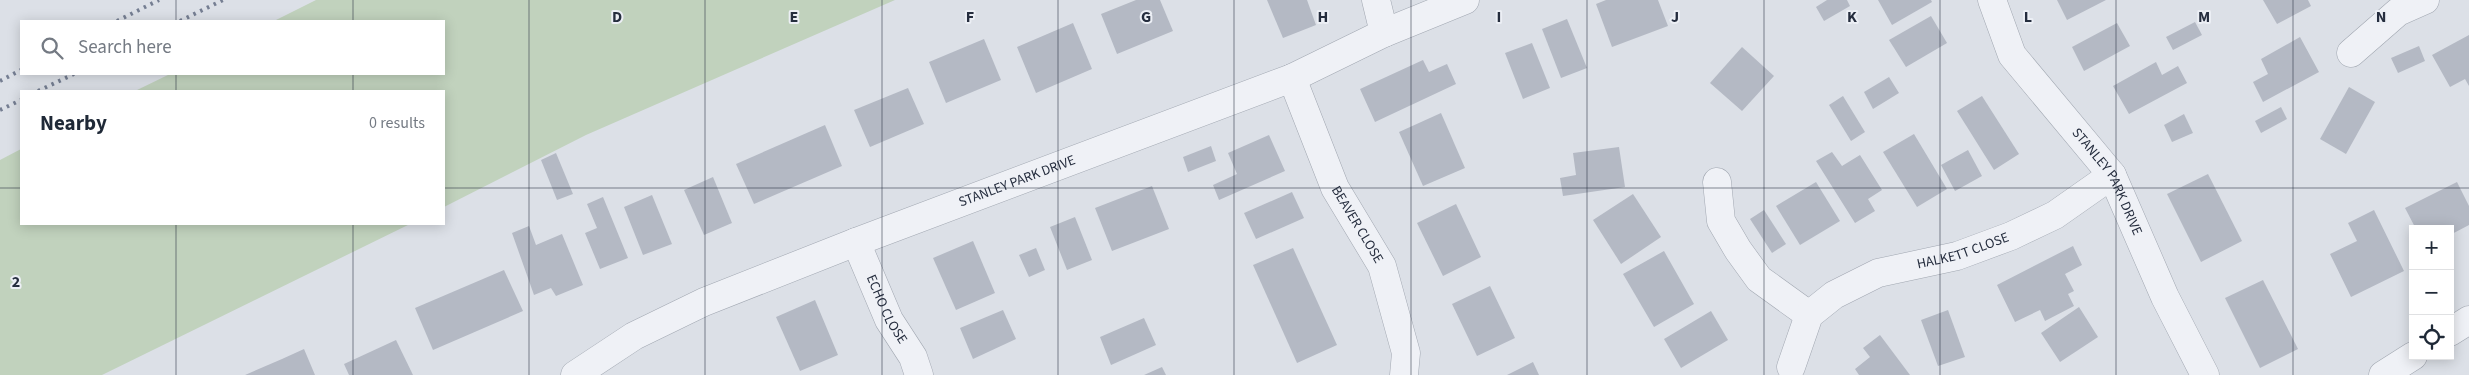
<!DOCTYPE html>
<meta charset="utf-8">
<style>
body{margin:0;font-family:"Source Sans 3",sans-serif;background:#f6f6f7;color:#1f2937}
.controls{position:absolute;right:15px;bottom:15px;display:grid;overflow:hidden;border-radius:0px;box-shadow:0 2px 12px #0003}
.controls button{width:45px;height:45px;display:grid;place-items:center;padding:0;border:0;border-bottom:1px solid #e0e1e3;background:#fff;color:#1f2937;font:25px sans-serif}
.list{margin:0;padding:0;list-style:none}
h2{display:flex;justify-content:space-between;align-items:center;height:65px;margin:0;padding:0 20px;font-size:21px}
h2 small{font-size:16px;font-weight:400;color:#747a83}
.icon{flex:none;width:28px;height:28px;fill:none;stroke:currentColor;stroke-width:2;stroke-linecap:round;stroke-linejoin:round}
.map{position:relative;flex:none;width:2469px;height:375px;overflow:hidden}
.search{position:absolute;background:#fff;box-shadow:0 2px 12px #0003;left:20px;top:20px;width:425px;height:55px;display:flex;align-items:center;gap:12px;box-sizing:border-box;padding:0 18px;border-radius:0px;color:#747a83;font-size:19px}
.panel{position:absolute;background:#fff;box-shadow:0 2px 12px #0003;left:20px;top:90px;width:425px;height:135px;border-radius:0px}
.map>svg:first-child{display:block}
.green{fill:#c1d2bd}
.building{fill:#b4b9c4}
.lines{fill:none;stroke-linecap:round;stroke-linejoin:round}
.minor-casing{stroke:#a1a7b1;stroke-width:29}
.minor{stroke:#eff1f6;stroke-width:28}
.rail{stroke:#757e92;stroke-width:4;stroke-dasharray:2.5 5;stroke-linecap:butt}
.grid{fill:none;stroke:#252d3e;stroke-width:1;stroke-opacity:0.55}
.labels{text-anchor:middle;dominant-baseline:central;stroke-width:4;stroke-linejoin:round;paint-order:stroke}
.street-label{font-size:14px;fill:#252d3e;stroke:#eceff5}
.grid-label{font-size:16px;text-anchor:middle;font-weight:bold;fill:#252d3e;stroke:#eceff5;stroke-width:4;stroke-linejoin:round;paint-order:stroke}
</style>
<div class="map">
<svg width="2469" height="375" viewBox="0 0 2469 375">
<rect width="100%" height="100%" fill="#dce0e7"/>
<g class="green">
<path d="M316 0H895L586 135 444 207V91H135L170 74H444V21H274Z"/>
<path d="M21 149V224H410L102 375H0V160Z"/>
</g>
<g class="building">
<path d="M1136 0H1160L1173 31 1117 54 1101 14Z"/>
<path d="M1267 0H1307L1316 25 1283 38Z"/>
<path d="M1606 0H1658L1668 26 1612 47 1596 4Z"/>
<path d="M1827 0H1847L1850 6 1824 21 1816 7Z"/>
<path d="M1878 0H1931L1932 2 1892 25Z"/>
<path d="M2057 0H2106L2067 20Z"/>
<path d="M2263 0H2308L2311 6 2277 24Z"/>
<path d="M1931 16 1947 43 1906 67 1889 40Z"/>
<path d="M1567 19 1587 68 1561 78 1542 29Z"/>
<path d="M2195 22 2202 35 2173 50 2166 37Z"/>
<path d="M1073 23 1092 69 1036 93 1017 47Z"/>
<path d="M2117 23 2130 46 2084 71 2072 47Z"/>
<path d="M2469 35V86L2465 79 2450 87 2432 55Z"/>
<path d="M2300 37 2319 72 2263 102 2253 82 2268 74 2261 59Z"/>
<path d="M984 39 1001 80 946 103 929 62Z"/>
<path d="M1532 43 1550 88 1523 99 1505 53Z"/>
<path d="M2419 46 2425 61 2398 73 2391 58Z"/>
<path d="M1742 47 1774 76 1742 111 1710 83Z"/>
<path d="M1423 60 1429 72 1447 64 1456 84 1375 122 1360 89Z"/>
<path d="M2156 62 2162 75 2178 66 2187 83 2129 114 2113 86Z"/>
<path d="M1889 77 1899 93 1873 109 1864 92Z"/>
<path d="M2349 87 2375 102 2346 154 2320 139Z"/>
<path d="M908 88 924 124 870 147 854 110Z"/>
<path d="M1843 96 1865 132 1851 141 1829 105Z"/>
<path d="M1982 96 2019 154 1994 170 1957 111Z"/>
<path d="M2281 107 2287 119 2261 133 2255 121Z"/>
<path d="M1441 113 1465 168 1423 186 1399 132Z"/>
<path d="M2184 114 2193 133 2172 142 2164 125Z"/>
<path d="M825 125 842 166 754 204 736 164Z"/>
<path d="M1914 134 1947 189 1917 207 1883 152Z"/>
<path d="M1269 135 1285 171 1219 200 1213 185 1237 174 1228 153Z"/>
<path d="M1211 146 1216 161 1188 172 1183 157Z"/>
<path d="M1619 147 1625 187 1563 196 1560 178 1576 175 1573 153Z"/>
<path d="M1968 150 1982 176 1955 191 1941 165Z"/>
<path d="M1832 152 1842 166 1860 155 1882 190 1868 199 1875 211 1855 223 1816 161Z"/>
<path d="M556 153 573 194 557 200 541 160Z"/>
<path d="M2208 174 2242 241 2201 262 2167 194Z"/>
<path d="M713 177 732 223 704 235 684 190Z"/>
<path d="M1816 182 1840 221 1800 245 1776 206Z"/>
<path d="M2457 182 2469 206V225L2450 235V229H2416L2405 208Z"/>
<path d="M1152 186 1169 229 1112 251 1095 208Z"/>
<path d="M1292 192 1304 218 1256 239 1244 213Z"/>
<path d="M1633 194 1661 237 1621 264 1593 220Z"/>
<path d="M652 195 672 244 643 255 624 207Z"/>
<path d="M603 197 628 258 600 269 585 233 597 228 587 204Z"/>
<path d="M1456 204 1481 257 1443 276 1417 223Z"/>
<path d="M1764 210 1786 244 1772 253 1750 219Z"/>
<path d="M2374 210 2404 271 2351 297 2330 254 2357 241 2348 223Z"/>
<path d="M1075 217 1092 260 1067 270 1050 227Z"/>
<path d="M529 226 536 245 562 234 583 285 556 296 551 288 534 295 512 233Z"/>
<path d="M973 241 995 293 956 310 933 258Z"/>
<path d="M2073 246 2082 265 2065 274 2074 291 2068 294 2074 306 2045 321 2040 310 2015 322 1997 285Z"/>
<path d="M1036 248 1045 270 1029 277 1019 255Z"/>
<path d="M1293 248 1337 345 1297 363 1253 265Z"/>
<path d="M1664 251 1694 304 1654 327 1623 274Z"/>
<path d="M504 270 523 311 433 350 415 308Z"/>
<path d="M2263 280 2298 349 2260 368 2225 298Z"/>
<path d="M1490 286 1515 338 1477 356 1452 304Z"/>
<path d="M815 300 838 355 800 371 776 317Z"/>
<path d="M2079 307 2098 337 2060 362 2041 333Z"/>
<path d="M1003 310 1016 339 973 359 960 328Z"/>
<path d="M1948 310 1965 357 1938 366 1921 320Z"/>
<path d="M1711 311 1728 340 1681 368 1664 339Z"/>
<path d="M1144 318 1156 345 1111 365 1100 337Z"/>
<path d="M1880 335 1910 375H1859L1855 369 1870 357 1863 348Z"/>
<path d="M396 340 413 375H349L344 364Z"/>
<path d="M304 349 315 375H245L282 359Z"/>
<path d="M1533 362 1539 375H1507Z"/>
<path d="M1162 367 1166 375H1144Z"/>
</g>
<g class="lines">
<g class="minor-casing">
<g id="minor">
<path d="M1376 0 1384 33"/>
<path id="s1" d="M1992 0 2012 55 2112 175 2165 297 2205 375"/>
<path d="M2351 53 2398 12 2425 0"/>
<path id="s2" d="M1292 78 1335 188 1382 266 1406 353 1404 375"/>
<path d="M1717 182 1721 221 1738 250 1759 279 1809 315"/>
<path id="s3" d="M856 242 889 320 913 357 919 375"/>
<path d="M2450 332 2469 320"/>
<path id="s4" d="M1791 367 1809 315 1834 295 1878 273 1957 256 2011 236 2055 215 2112 175"/>
<path id="s5" d="M575 375 634 336 704 302 856 242 1292 78 1384 33 1465 0"/>
<path d="M2383 375 2413 356"/>
</g>
</g>
<use href="#minor" class="minor"/>
<g class="rail">
<path d="M117 21 159 0"/>
<path d="M180 21 223 0"/>
<path d="M0 81 21 70"/>
<path d="M38 91 74 74"/>
<path d="M0 110 21 100"/>
</g>
</g>
<path class="grid" d="M176 0V21M353 0V21M529 0V375M705 0V375M882 0V375M1058 0V375M1234 0V375M1411 0V375M1587 0V375M1764 0V375M1940 0V375M2116 0V375M2293 0V375M176 74V91M353 74V91M0 188H21M444 188H2469M176 224V375M353 224V375"/>
<g class="labels">
<g class="street-label">
<text stroke="none"><textPath href="#s5" startOffset="484">STANLEY PARK DRIVE</textPath></text>
<text stroke="none"><textPath href="#s1" startOffset="218">STANLEY PARK DRIVE</textPath></text>
<text stroke="none"><textPath href="#s2" startOffset="161">BEAVER CLOSE</textPath></text>
<text stroke="none"><textPath href="#s4" startOffset="224">HALKETT CLOSE</textPath></text>
<text stroke="none"><textPath href="#s3" startOffset="74">ECHO CLOSE</textPath></text>
</g>
</g>
<g class="grid-label">
<text x="617" y="22">D</text>
<text x="794" y="22">E</text>
<text x="970" y="22">F</text>
<text x="1146" y="22">G</text>
<text x="1323" y="22">H</text>
<text x="1499" y="22">I</text>
<text x="1675" y="22">J</text>
<text x="1852" y="22">K</text>
<text x="2028" y="22">L</text>
<text x="2204" y="22">M</text>
<text x="2381" y="22">N</text>
<text x="16" y="287">2</text>
</g>
</svg>
<div class="controls">
<button>+</button>
<button>−</button>
<button><svg class="icon" aria-label="locate" viewBox="0 0 24 24"><circle cx="12" cy="12" r="6"/><path d="M12 2v4M12 18v4M2 12h4M18 12h4"/></svg></button>
</div>
<div class="search"><svg class="icon" aria-label="search" viewBox="0 0 24 24"><circle cx="10" cy="10" r="6"/><path d="M15 15l6 6"/></svg>Search here</div>
<section class="panel">
<h2>Nearby<small>0 results</small></h2>
<ul class="list">
</ul>
</section>
</div>
